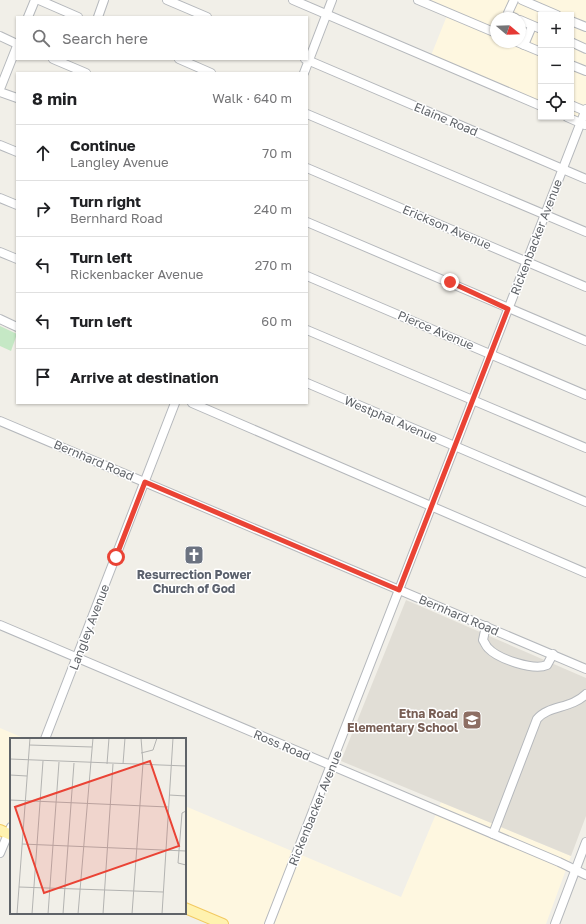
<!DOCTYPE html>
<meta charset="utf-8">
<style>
body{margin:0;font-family:"Golos Text",sans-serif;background:#f2f2f2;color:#202124}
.controls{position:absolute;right:12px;top:12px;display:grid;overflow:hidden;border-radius:0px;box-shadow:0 1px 3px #0004}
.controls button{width:36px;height:36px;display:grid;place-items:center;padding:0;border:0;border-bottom:1px solid #e0e0e0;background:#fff;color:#202124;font:20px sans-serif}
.compass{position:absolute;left:490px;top:12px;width:36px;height:36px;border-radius:50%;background:#fff;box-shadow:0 1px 3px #0004;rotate:109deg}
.stop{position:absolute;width:12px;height:12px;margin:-9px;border:3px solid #ea4335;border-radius:50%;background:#fff}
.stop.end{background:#ea4335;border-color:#fff;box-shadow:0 1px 4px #0008}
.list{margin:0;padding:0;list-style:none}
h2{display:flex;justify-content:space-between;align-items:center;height:52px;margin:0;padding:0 16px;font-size:17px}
h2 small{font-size:13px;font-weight:400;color:#757577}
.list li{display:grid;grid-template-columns:26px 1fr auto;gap:12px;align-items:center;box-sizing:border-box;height:56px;padding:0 16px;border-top:1px solid #e0e0e0}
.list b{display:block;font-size:15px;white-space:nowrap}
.list p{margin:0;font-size:13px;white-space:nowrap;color:#757577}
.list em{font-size:13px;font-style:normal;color:#757577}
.icon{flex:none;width:22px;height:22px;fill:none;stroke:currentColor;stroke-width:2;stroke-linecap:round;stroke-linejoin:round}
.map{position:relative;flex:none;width:586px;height:924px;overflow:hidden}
.search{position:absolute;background:#fff;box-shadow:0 1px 3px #0004;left:16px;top:16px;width:292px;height:44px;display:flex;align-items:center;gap:10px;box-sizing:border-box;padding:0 14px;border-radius:0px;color:#757577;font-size:15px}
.panel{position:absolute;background:#fff;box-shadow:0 1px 3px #0004;left:16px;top:72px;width:292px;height:332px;border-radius:0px}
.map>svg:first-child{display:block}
.commercial{fill:#fef7e0;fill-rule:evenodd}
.education{fill:#e1ded6}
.park{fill:#c5e8c5}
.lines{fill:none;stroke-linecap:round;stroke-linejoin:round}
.minor-casing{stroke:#b5b8bc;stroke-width:10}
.major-casing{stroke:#f2c960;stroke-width:12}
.minor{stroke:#fff;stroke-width:8}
.major{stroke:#fff2af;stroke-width:10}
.route{stroke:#ea4335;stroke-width:5}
.labels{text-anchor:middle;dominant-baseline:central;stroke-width:3;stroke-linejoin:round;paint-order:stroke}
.street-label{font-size:12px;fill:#5f6368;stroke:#fff}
.worship-label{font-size:12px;font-weight:bold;fill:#5b616d;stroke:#fff}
.education-label{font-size:12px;font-weight:bold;fill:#785e54;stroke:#fff;text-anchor:end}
.inset-road{fill:none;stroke:#b3b3b1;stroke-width:1}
.view{fill:#ea4335;fill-opacity:0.15;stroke:#ea4335;stroke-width:2}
.inset-edge{fill:none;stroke:#5f6368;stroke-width:2}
</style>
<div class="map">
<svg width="586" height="924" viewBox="0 0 586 924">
<rect width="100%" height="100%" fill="#f1efe8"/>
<g class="commercial">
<path d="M420 0H586V125L571 117V15H541V106L430 58 448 13ZM496 18H520V42H496Z"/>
<path d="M0 728 26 739H11V834L0 830Z"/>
<path d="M441 802 571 856 546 924H223L185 908V806L401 897Z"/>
</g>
<path class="education" d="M406 600 586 678V816L571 856 341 761Z"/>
<path class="park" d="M0 326 17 334 11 351 0 346Z"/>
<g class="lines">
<g class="minor-casing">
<g id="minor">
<path d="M39 0 78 17"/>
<path d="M167 0 207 17"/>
<path d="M293 0 541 106"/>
<path d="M418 0 496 33"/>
<path d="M514 0 508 13 510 16 515 18"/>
<path d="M522 0 557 15"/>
<path d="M28 17 35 0"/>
<path d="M98 17 104 0"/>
<path d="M520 20 541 29"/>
<path d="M571 21 586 27"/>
<path d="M0 36 17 44"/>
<path d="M517 42 541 52"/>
<path d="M571 42 586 49"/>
<path d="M524 45 532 26"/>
<path d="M53 59 86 73"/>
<path d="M179 59 211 73"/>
<path d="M305 59 586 179"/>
<path d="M571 65 586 71"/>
<path d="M304 73 332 0"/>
<path d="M0 89 17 46"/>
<path d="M0 92 17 98"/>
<path d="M571 105 585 111"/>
<path d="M307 114 586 232"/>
<path d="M567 117 585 125"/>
<path d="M0 145 17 152"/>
<path d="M307 168 586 287"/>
<path d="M0 198 17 205"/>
<path d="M307 222 586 341"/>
<path d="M0 252 17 259"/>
<path d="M307 276 586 395"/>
<path d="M0 319 17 327"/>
<path d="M307 330 586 448"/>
<path d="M307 383 586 502"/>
<path d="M192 403 586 573"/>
<path d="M0 421 586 669"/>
<path d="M0 625 559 862 586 875"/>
<path d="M486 626 483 640C485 643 486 646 488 648 498 659 534 671 547 665L553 654"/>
<path d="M45 739 175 403"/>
<path d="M493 834 537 719C549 705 571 709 586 694"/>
<path d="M0 853 11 827"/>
<path d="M269 924 586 109"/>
<path d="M555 924 586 842"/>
</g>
</g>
<g class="major-casing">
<g id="major">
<path d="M0 830 11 835"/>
<path d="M185 908 223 924"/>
</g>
</g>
<use href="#minor" class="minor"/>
<use href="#major" class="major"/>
</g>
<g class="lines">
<path class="route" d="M116 557 145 482 399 590 508 309 450 282"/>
</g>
<defs>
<g id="church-square" transform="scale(1)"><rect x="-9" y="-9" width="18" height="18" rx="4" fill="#6b7280" stroke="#fff"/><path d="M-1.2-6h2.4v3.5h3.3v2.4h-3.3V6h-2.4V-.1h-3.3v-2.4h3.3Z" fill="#fff"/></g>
<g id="school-square" transform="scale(1)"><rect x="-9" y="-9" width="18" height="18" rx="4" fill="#8d6e63" stroke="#fff"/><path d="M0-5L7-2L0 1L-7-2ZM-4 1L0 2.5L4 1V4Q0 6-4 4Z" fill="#fff"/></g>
</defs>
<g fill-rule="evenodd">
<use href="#church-square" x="194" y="555"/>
<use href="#school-square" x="472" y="720"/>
</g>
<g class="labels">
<g class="street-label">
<text transform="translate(446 119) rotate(23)">Elaine Road</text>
<text transform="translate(447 227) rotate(23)">Erickson Avenue</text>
<text transform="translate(536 237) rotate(-69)">Rickenbacker Avenue</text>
<text transform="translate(436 330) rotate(23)">Pierce Avenue</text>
<text transform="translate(391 419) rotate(23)">Westphal Avenue</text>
<text transform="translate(94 460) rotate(23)">Bernhard Road</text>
<text transform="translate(459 615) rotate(23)">Bernhard Road</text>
<text transform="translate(89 627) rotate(-69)">Langley Avenue</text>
<text transform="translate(282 745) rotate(23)">Ross Road</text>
<text transform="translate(315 808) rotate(-68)">Rickenbacker Avenue</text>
</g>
<g class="worship-label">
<text x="194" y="574">Resurrection Power<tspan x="194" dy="14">Church of God</tspan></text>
</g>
<g class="education-label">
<text x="458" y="713">Etna Road<tspan x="458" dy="14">Elementary School</tspan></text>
</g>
</g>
<g transform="translate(10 738)">
<rect width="176" height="176" fill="#f1efe8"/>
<path class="inset-road" d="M19 7 82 9M131 15 143 12 147 0M0 21 176 28M97 26 99 0M113 26 115 0M0 37 17 38M159 57 176 58M0 62 158 69M176 73 172 75 168 125 176 127M12 106 176 113M9 149 153 154M7 176 20 0M22 176 33 23M38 176 49 24M53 176 64 25M68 176 83 0M93 176 103 26M122 176 133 25 131 0M152 176 163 0"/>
<path class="view" d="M140 23 169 108 34 155 5 69Z"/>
<rect width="176" height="176" class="inset-edge"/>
</g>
</svg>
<div class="controls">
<button>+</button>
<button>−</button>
<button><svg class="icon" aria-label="locate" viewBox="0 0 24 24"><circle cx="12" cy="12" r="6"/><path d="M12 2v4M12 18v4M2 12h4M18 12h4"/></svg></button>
</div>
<svg class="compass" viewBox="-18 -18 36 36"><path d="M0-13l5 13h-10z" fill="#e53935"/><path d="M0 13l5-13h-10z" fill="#757577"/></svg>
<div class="stop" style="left:116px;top:557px"></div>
<div class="stop end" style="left:450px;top:282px"></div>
<div class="search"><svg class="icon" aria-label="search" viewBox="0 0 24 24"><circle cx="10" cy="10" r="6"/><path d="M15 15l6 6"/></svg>Search here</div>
<section class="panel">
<h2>8 min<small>Walk · 640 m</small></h2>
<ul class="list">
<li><svg class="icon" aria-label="ahead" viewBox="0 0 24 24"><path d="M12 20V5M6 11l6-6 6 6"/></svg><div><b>Continue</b><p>Langley Avenue</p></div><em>70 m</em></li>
<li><svg class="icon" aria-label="right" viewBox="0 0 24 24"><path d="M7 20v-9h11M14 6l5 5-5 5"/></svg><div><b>Turn right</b><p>Bernhard Road</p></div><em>240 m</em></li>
<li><svg class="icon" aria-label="left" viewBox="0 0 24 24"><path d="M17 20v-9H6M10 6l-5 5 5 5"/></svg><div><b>Turn left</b><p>Rickenbacker Avenue</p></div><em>270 m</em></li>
<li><svg class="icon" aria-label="left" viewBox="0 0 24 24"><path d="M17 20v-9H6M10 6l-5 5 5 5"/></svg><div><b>Turn left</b></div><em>60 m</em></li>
<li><svg class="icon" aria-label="arrive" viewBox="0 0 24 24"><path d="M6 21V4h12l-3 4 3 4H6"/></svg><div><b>Arrive at destination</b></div></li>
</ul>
</section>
</div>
